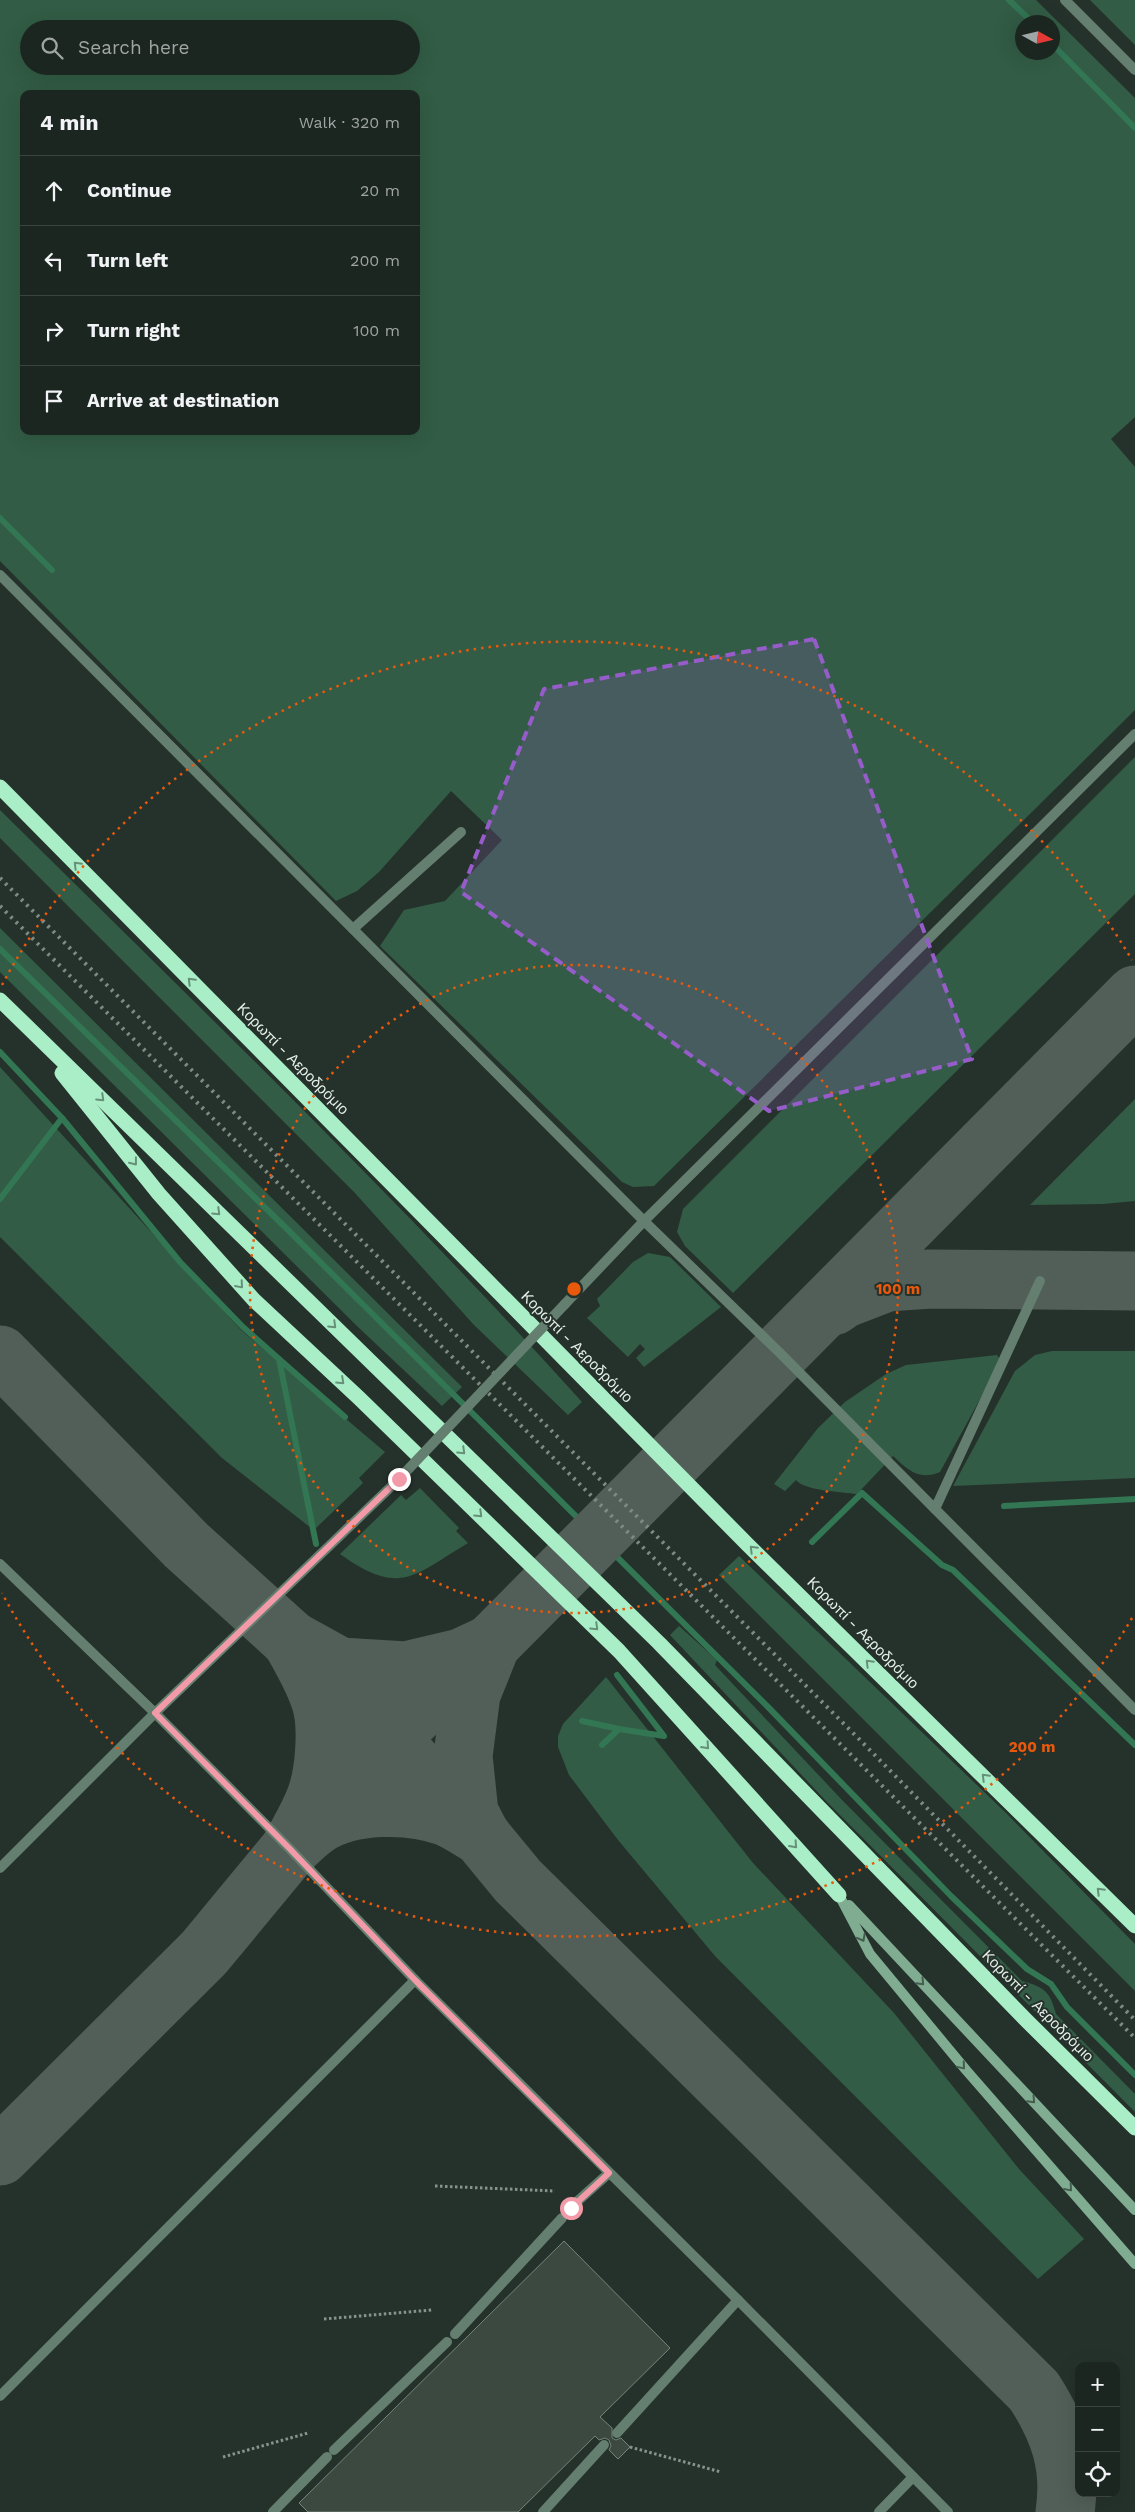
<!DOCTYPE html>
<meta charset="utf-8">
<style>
body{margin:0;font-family:"Work Sans",sans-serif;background:#29322d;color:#f1f3f6}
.controls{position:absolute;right:15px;bottom:15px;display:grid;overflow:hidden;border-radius:10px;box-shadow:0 5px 20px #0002}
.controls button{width:45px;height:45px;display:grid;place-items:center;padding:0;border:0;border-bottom:1px solid #3a433e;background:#1c2620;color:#f1f3f6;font:25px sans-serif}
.compass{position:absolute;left:1015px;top:15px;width:45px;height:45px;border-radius:50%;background:#1c2620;box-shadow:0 5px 20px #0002;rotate:98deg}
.stop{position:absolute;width:15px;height:15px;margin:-11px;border:4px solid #f39aa9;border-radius:50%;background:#fff}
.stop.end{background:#f39aa9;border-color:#fff;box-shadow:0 1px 5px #0008}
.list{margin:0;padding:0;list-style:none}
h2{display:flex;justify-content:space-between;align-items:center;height:65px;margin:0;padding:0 20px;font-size:21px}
h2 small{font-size:16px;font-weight:400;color:#a0a5a5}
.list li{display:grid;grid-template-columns:32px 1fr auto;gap:15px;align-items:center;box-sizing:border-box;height:70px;padding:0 20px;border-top:1px solid #3a433e}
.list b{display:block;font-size:19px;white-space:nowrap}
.list em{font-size:16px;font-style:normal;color:#a0a5a5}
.icon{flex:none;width:28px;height:28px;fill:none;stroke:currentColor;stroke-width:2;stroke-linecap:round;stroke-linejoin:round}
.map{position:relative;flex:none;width:1135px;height:2512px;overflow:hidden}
.search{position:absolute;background:#1c2620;box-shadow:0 5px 20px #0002;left:20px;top:20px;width:400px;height:55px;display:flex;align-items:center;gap:12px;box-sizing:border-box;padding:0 18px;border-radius:28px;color:#a0a5a5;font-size:19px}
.panel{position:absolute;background:#1c2620;box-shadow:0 5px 20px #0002;left:20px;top:90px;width:400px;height:345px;border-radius:10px}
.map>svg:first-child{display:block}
.green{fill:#325c45;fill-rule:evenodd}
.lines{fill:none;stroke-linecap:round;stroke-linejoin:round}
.stream{stroke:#327654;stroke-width:6}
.taxiway{stroke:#525e58;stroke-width:59}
.building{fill:#3b4940;stroke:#75857b}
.path{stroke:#88938d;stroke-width:3;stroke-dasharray:2.5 2.5;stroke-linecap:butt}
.lane{stroke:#647f6f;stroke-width:10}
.secondary{stroke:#80ac92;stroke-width:10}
.highway{stroke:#a9eec7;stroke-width:15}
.rail{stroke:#7f8a84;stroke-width:4;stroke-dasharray:2.5 5;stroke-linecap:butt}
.lane-bridge{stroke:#647f6f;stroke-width:10}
.oneway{stroke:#679079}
.oneway2{stroke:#455d4f}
.route{stroke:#f39aa9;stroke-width:6}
.marked{fill:#965dca;fill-opacity:0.2;stroke:#965dca;stroke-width:4;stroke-dasharray:10 6;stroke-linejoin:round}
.ring{fill:none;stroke:#e8590c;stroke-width:2.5;stroke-dasharray:2.5 5}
.labels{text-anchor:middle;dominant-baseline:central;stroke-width:4;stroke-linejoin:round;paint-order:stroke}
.street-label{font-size:15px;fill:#e8f1ec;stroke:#25322b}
.centre{fill:#e8590c;stroke:#25322b;stroke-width:2.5}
.ring-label{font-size:15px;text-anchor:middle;font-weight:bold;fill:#e8590c;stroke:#25322b;stroke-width:4;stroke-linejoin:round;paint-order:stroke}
</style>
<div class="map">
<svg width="1135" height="2512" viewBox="0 0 1135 2512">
<rect width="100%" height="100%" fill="#25322b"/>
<g class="green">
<path d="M0 0H1036L1135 98V417L1111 439 1135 467V710L654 1186 633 1187 622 1182 380 946 404 910 445 901 502 840 451 791 379 872 357 891 336 901 0 561ZM1022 22H1052V52H1022ZM29 29H411V66H29ZM24 94H416V431H24Z"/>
<path d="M1090 0H1135V45Z"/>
<path d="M1135 757V894L733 1293 685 1246 677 1232 683 1209Z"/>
<path d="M0 810C197 1005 396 1196 582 1402L568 1415 474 1325 354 1192 0 838Z"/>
<path d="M0 928 462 1387 442 1406 358 1327 0 972Z"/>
<path d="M0 1067 241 1330 385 1452 359 1478 363 1483 316 1528H311L222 1458 0 1237Z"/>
<path d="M1135 1099V1201L1103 1204 1030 1205Z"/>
<path d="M648 1253 670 1257 721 1307 644 1367 636 1358 645 1349 640 1344 628 1357 587 1318 600 1306 597 1299 633 1262Z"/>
<path d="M1052 1351H1135V1478L953 1486 1015 1371 1035 1355Z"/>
<path d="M997 1355 1001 1361 940 1472C919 1481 908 1470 893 1456L857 1494C842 1492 805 1491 796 1480L785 1491 774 1484 818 1428 845 1402 886 1374 906 1365Z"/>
<path d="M420 1488 459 1528 456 1531 468 1543C413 1576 400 1597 340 1554L401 1495 406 1500Z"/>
<path d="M739 1556 1006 1813 1135 1944V1991L719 1575Z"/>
<path d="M679 1626 717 1660 715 1665 843 1801 1022 1981C1044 1987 1050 1991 1056 2014L1135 2094V2112L827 1802 670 1635Z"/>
<path d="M606 1677 753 1863 894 2013 1019 2169 1084 2239 1038 2279 715 1956 618 1840 569 1775 558 1747V1736L563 1724Z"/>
</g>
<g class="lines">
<g class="stream">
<path d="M1009 0 1032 22"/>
<path d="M1052 44 1135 128"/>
<path d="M0 518 52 570"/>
<path d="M0 949 286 1228 769 1708 951 1896 1027 1969 1051 1984 1067 2007 1135 2075"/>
<path d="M0 1052 62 1118 180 1262 243 1327 279 1359"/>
<path d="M0 1199 62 1118"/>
<path d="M1004 1506 1135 1499"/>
<path d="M812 1542 862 1493 942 1565 953 1570 1135 1745"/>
<path d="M316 1544 279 1359 345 1417"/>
<path d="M617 1675 664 1736 619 1729"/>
<path d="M582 1721 619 1729 602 1745"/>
</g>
<g class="taxiway">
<path d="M833 1306 843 1299 887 1282 930 1279 1135 1281"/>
<path d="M0 1355 186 1545 291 1640 389 1738 481 1836 518 1881 1034 2391C1059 2430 1072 2465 1065 2512"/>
<path d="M291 1640 340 1667 406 1671 461 1658 491 1644 471 1694 463 1756 469 1813 481 1836C470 1830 459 1822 447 1817 410 1803 350 1803 316 1826 307 1832 298 1841 290 1849 299 1832 309 1816 316 1797 325 1772 329 1724 320 1699 313 1678 302 1659 291 1640Z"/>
<path d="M0 2156 204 1953 290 1849 389 1738 491 1644 1135 995"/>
</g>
</g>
<path class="building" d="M564 2241 670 2348 600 2417 612 2428V2438L616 2440 621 2438 630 2447 618 2459 609 2450 611 2446 609 2440 605 2438 599 2440 595 2436 518 2512H308L299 2503Z"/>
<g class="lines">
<g class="path">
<path d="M435 2186 555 2191"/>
<path d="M324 2319 432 2310"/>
<path d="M630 2447 721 2472"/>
<path d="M223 2457 308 2433"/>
</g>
<g class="lane">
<path d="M1065 0 1135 70"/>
<path d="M0 575 644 1221 780 1353 935 1509 1040 1281"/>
<path d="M353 929 461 832"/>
<path d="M565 1304 644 1221 1135 734"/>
<path d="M935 1509 1135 1710"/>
<path d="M0 1564 155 1713 290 1849 415 1980 738 2300 617 2433"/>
<path d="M0 1868 155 1713 399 1479"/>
<path d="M571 2207 609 2173"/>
<path d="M738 2300 948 2512"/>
<path d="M455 2334 562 2218"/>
<path d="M0 2396 415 1980"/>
<path d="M334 2450 447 2342"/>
<path d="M273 2512 327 2457"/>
<path d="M543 2512 604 2445"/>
<path d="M879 2512 913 2477"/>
</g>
<g class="secondary">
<path d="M839 1895 870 1954 966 2070 1135 2264"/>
<path d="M849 1905 1135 2210"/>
</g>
<g class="highway">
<path d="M0 787 748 1545 1135 1926"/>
<path d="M0 1000 659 1643 1026 2020 1135 2128"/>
<path d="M62 1073 159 1194 254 1300 359 1398 619 1651 839 1895"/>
</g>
<g class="rail">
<path d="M0 878 860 1740 1135 2020"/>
<path d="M0 906 1135 2038"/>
</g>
<path class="lane-bridge" d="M399 1479 565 1304"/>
</g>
<defs><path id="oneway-chevron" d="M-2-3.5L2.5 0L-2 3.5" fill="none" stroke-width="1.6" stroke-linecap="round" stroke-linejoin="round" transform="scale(1.25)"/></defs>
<g class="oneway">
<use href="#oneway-chevron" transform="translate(77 865) rotate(-135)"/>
<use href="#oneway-chevron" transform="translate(191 981) rotate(-135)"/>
<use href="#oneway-chevron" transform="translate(101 1098) rotate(44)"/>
<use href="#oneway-chevron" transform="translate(134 1162) rotate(52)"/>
<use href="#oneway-chevron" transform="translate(217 1212) rotate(44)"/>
<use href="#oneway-chevron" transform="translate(240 1285) rotate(49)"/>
<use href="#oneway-chevron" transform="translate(333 1325) rotate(44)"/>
<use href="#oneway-chevron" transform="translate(341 1381) rotate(43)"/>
<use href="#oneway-chevron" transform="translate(462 1451) rotate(44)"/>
<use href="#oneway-chevron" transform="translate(479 1514) rotate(44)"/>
<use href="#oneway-chevron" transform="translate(753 1549) rotate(-135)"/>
<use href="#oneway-chevron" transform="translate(595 1627) rotate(44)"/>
<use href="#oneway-chevron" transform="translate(869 1663) rotate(-135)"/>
<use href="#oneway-chevron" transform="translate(706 1746) rotate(48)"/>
<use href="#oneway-chevron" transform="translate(985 1777) rotate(-135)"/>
<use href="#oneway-chevron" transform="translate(794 1845) rotate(48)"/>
<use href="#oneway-chevron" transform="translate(1100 1891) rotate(-135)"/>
</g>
<g class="oneway2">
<use href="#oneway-chevron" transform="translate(862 1938) rotate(62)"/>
<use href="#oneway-chevron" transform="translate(921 1982) rotate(47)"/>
<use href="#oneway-chevron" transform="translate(962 2066) rotate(50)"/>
<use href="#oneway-chevron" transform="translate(1032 2100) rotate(47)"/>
<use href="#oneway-chevron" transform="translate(1069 2188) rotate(49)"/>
</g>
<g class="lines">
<path class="route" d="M399 1479 155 1713 290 1849 415 1980 609 2173 571 2208"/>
</g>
<path class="marked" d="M814 639 972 1059 769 1111 461 892 544 689Z"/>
<g class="ring">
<circle cx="574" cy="1289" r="324"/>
<path d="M1132 1618A648 648 0 0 1 2 1593M2 985A648 648 0 0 1 1132 960"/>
</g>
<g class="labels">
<g class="street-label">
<text transform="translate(293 1059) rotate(45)">Κορωπί - Αεροδρόμιο</text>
<text transform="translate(577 1347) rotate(45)">Κορωπί - Αεροδρόμιο</text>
<text transform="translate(863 1633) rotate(45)">Κορωπί - Αεροδρόμιο</text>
<text transform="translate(1038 2006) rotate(45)">Κορωπί - Αεροδρόμιο</text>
</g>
</g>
<circle cx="574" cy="1289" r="8" class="centre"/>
<g class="ring-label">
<text x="898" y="1294">100 m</text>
<text x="1032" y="1752">200 m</text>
</g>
</svg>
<div class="controls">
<button>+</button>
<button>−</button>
<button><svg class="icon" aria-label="locate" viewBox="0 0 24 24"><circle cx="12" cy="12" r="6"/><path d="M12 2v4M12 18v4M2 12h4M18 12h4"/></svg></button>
</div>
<svg class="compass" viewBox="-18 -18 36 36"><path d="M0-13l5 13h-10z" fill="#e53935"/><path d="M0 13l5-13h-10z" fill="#a0a5a5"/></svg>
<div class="stop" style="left:571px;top:2208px"></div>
<div class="stop end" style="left:399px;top:1479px"></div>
<div class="search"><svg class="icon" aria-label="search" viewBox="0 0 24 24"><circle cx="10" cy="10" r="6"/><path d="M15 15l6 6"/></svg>Search here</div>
<section class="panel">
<h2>4 min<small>Walk · 320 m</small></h2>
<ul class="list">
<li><svg class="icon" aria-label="ahead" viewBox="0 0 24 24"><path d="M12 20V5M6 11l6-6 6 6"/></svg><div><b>Continue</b></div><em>20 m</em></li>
<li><svg class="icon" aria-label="left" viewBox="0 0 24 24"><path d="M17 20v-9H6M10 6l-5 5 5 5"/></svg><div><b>Turn left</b></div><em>200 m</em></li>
<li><svg class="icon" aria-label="right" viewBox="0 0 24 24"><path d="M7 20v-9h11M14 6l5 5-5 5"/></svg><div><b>Turn right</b></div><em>100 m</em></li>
<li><svg class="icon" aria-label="arrive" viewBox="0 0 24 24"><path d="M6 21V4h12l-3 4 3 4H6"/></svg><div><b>Arrive at destination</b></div></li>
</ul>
</section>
</div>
